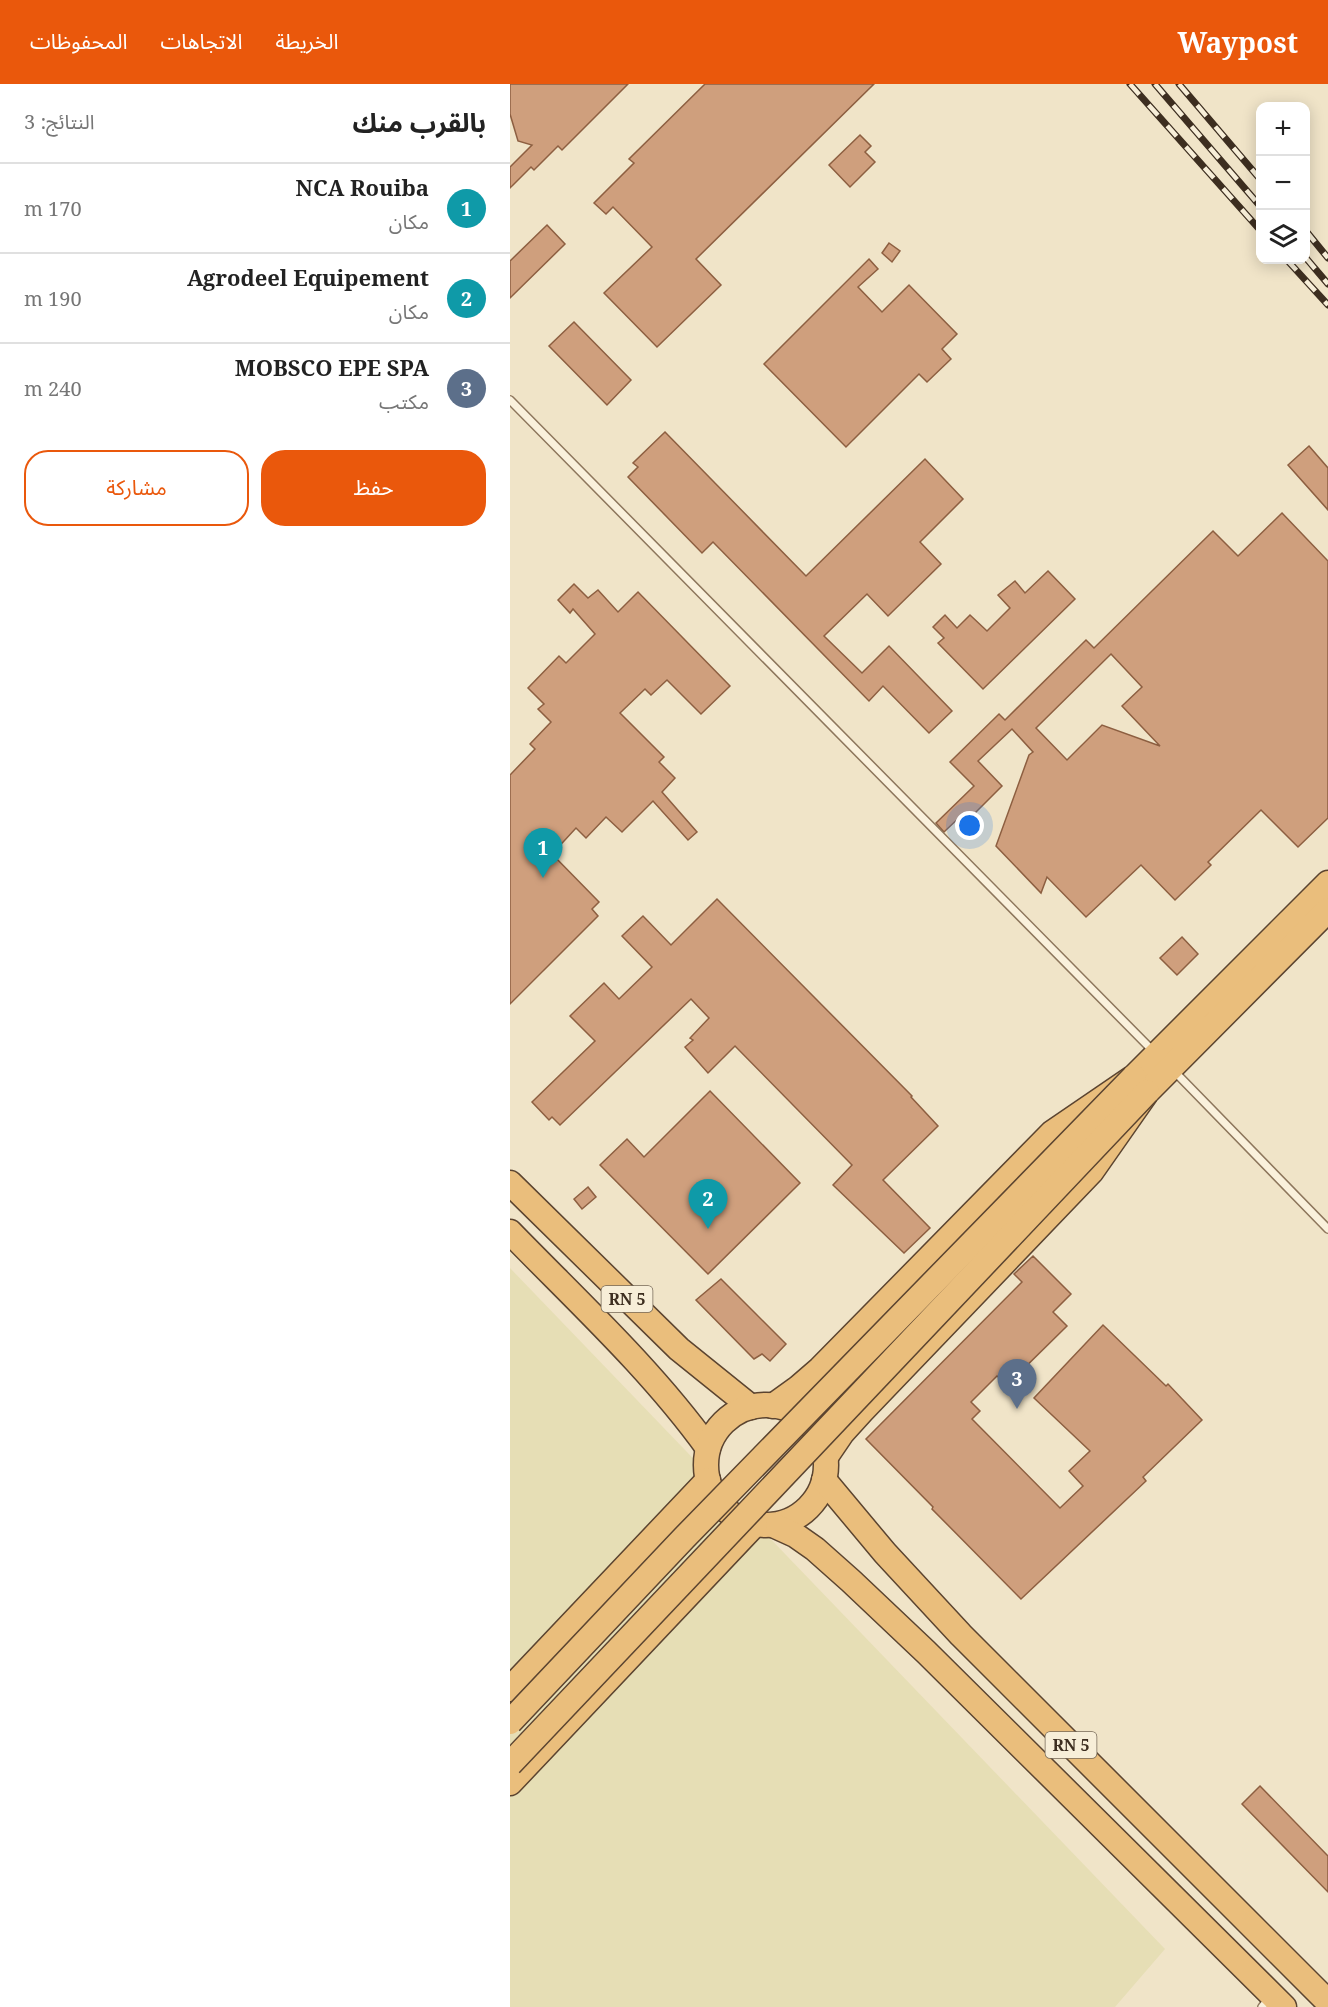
<!DOCTYPE html>
<html lang="ar">
<meta charset="utf-8">
<style>
body{margin:0;font-family:"Noto Serif","Noto Sans Arabic",serif;background:#f6f6f6;color:#222;direction:rtl}
.controls{position:absolute;right:18px;top:18px;display:grid;overflow:hidden;border-radius:12px;box-shadow:0 3px 15px #0003}
.controls button{width:54px;height:54px;display:grid;place-items:center;padding:0;border:0;border-bottom:2px solid #e0e0e0;background:#fff;color:#222;font:30px sans-serif}
.you{position:absolute;left:460px;top:742px;width:21px;height:21px;margin:-15px;border:4px solid #fff;border-radius:50%;background:#1a73e8;box-shadow:0 0 0 9px #1a73e833}
.badge{display:grid;place-items:center;width:39px;height:39px;border-radius:50%;background:#ea580c;color:#fff;font-size:20px;font-weight:700}
.pin{position:absolute;translate:-50% -50px;filter:drop-shadow(0 2px 3px #0008)}
.pin::after{content:'';position:absolute;top:32px;width:21px;height:18px;background:inherit;clip-path:polygon(0 0,100% 0,50% 100%)}
.list{margin:0;padding:0;list-style:none}
h2{display:flex;justify-content:space-between;align-items:center;height:78px;margin:0;padding:0 24px;font-size:26px}
h2 small{font-size:20px;font-weight:400;color:#767676}
.list li{display:grid;grid-template-columns:39px 1fr auto;gap:18px;align-items:center;box-sizing:border-box;height:90px;padding:0 24px;border-top:2px solid #e0e0e0}
.list b{display:block;font-size:22px;white-space:nowrap}
.list p{margin:0;font-size:20px;white-space:nowrap;color:#767676}
.list em{font-size:20px;font-style:normal;color:#767676}
.actions{display:flex;gap:12px;padding:18px 24px}
.actions a{flex:1;padding:14px 0;border:2px solid #ea580c;border-radius:24px;text-align:center;font-size:21px;color:#ea580c}
.actions .main{background:#ea580c;color:#fff}
.icon{flex:none;width:33px;height:33px;fill:none;stroke:currentColor;stroke-width:2;stroke-linecap:round;stroke-linejoin:round}
.map{position:relative;flex:none;width:818px;height:1923px;overflow:hidden;direction:ltr}
header{display:flex;align-items:center;gap:36px;box-sizing:border-box;height:84px;padding:0 30px;background:#ea580c;color:#fff}
header strong{font-size:28px}
nav{display:flex;gap:33px;margin-inline-start:auto;font-size:21px}
main{display:flex}
aside{flex:1;background:#fff}
.map>svg:first-child{display:block}
.farmland{fill:#e6deb5}
.building{fill:#cf9f7d;stroke:#8d5f41;stroke-width:1.5;fill-rule:evenodd}
.lines{fill:none;stroke-linecap:round;stroke-linejoin:round}
.service-casing{stroke:#8d765c;stroke-width:10}
.trunk-casing{stroke:#5b4430;stroke-width:27}
.service{stroke:#faf1dc;stroke-width:7}
.trunk{stroke:#eabe7c;stroke-width:24}
.rail-casing{stroke:#3d2e20;stroke-width:7}
.rail{stroke:#f7eed8;stroke-width:4.5;stroke-dasharray:14;stroke-linecap:butt}
.trunk-bridge-casing{stroke:#5b4430;stroke-width:27;stroke-linecap:butt}
.trunk-bridge{stroke:#eabe7c;stroke-width:24}
.labels{text-anchor:middle;dominant-baseline:central;stroke-width:6;stroke-linejoin:round;paint-order:stroke}
.shield{fill:#f7eed8;stroke:#756857;stroke-width:1.5}
.shield-label{font-size:16px;font-weight:bold;fill:#3d2e20}
</style>
<header>
<strong>Waypost</strong>
<nav><a>الخريطة</a><a>الاتجاهات</a><a>المحفوظات</a></nav>
</header>
<main>
<div class="map">
<svg width="818" height="1923" viewBox="0 0 818 1923">
<rect width="100%" height="100%" fill="#f0e4c8"/>
<path class="farmland" d="M0 1184 655 1865 605 1923H0Z"/>
<g class="building">
<path d="M0 0H118L52 66 48 62 24 86 21 83 0 104V83L22 61 8 57 0 30Z"/>
<path d="M195 0H364L186 175 211 201 147 263 94 209 142 163 103 123 96 130 84 119 124 79 119 75Z"/>
<path d="M350 51 361 62 355 68 365 78 340 103 319 81Z"/>
<path d="M37 141 55 160 0 214V177Z"/>
<path d="M379 159 390 167 382 178 372 169Z"/>
<path d="M359 175 368 185 348 203 372 228 399 201 447 250 432 265 441 275 417 298 409 290 336 363 254 280Z"/>
<path d="M64 238 121 296 97 321 39 262Z"/>
<path d="M155 348 296 492 415 375 453 415 410 458 431 480 378 532 357 510 314 552 352 589 379 562 442 627 419 649 373 602 359 617 203 458 192 469 118 393 128 383 123 379Z"/>
<path d="M799 362 818 384V426L778 381Z"/>
<path d="M772 429 818 477V734L788 763 751 726 698 778 701 781 665 816 631 781 576 833 537 793 531 809 486 762 519 671 523 668 502 645 468 677 492 702 459 735 453 730 434 748 426 739 464 702 440 678 489 630 495 636 576 556 584 564 703 447 728 472ZM601 570 632 603 612 622 650 662 592 641 557 676 526 644Z"/>
<path d="M538 487 565 515 473 605 428 559 434 554 423 543 435 531 447 544 460 531 477 547 500 524 488 511 505 497 515 509Z"/>
<path d="M64 500 78 514 88 506 108 528 128 508 220 602 191 630 157 596 141 611 135 605 110 629 154 673 149 678 165 694 152 708 187 748 178 756 143 717 112 748 96 733 76 754 66 744 42 770 89 818 82 825 88 832 0 920V691L25 665 20 660 41 638 28 625 34 620 18 604 49 572 56 579 85 550 63 525 60 529 48 516Z"/>
<path d="M207 815 402 1012 401 1013 428 1042 373 1096 420 1144 394 1169 323 1101 342 1081 225 962 198 989 175 963 183 956 180 954 199 934 181 915 50 1041 42 1033 39 1036 22 1018 85 957 60 932 94 899 109 915 142 883 112 852 133 832 161 861Z"/>
<path d="M672 853 688 870 667 891 650 874Z"/>
<path d="M200 1007 290 1099 198 1190 90 1081 117 1055 134 1073Z"/>
<path d="M78 1103 86 1113 72 1125 64 1115Z"/>
<path d="M523 1172 561 1210 543 1228 557 1242 497 1301 487 1292 461 1318 470 1327 462 1335 550 1424 573 1402 559 1387 580 1367 524 1314 593 1241 656 1302 658 1300 692 1336 633 1393 636 1397 511 1515 422 1425 423 1423 356 1355 512 1198 504 1190Z"/>
<path d="M211 1195 276 1260 260 1277 252 1270 244 1275 186 1216Z"/>
<path d="M750 1702 818 1772V1808L732 1720Z"/>
</g>
<g class="lines">
<g class="service-casing">
<g id="service">
<path d="M0 316 644 968"/>
<path d="M665 988 818 1145"/>
<path d="M752 1923 760 1913"/>
</g>
</g>
<g class="trunk-casing">
<g id="trunk">
<path d="M0 1099 169 1265 241 1323"/>
<path d="M0 1148C68 1218 141 1285 198 1364"/>
<circle cx="256" cy="1381" r="60"/>
<path d="M263 1322 288 1304 310 1285 542 1049 624 993 818 799"/>
<path d="M315 1374 332 1349 352 1327 581 1088 637 1008 818 826"/>
<path d="M314 1396 375 1469 451 1551 818 1918"/>
<path d="M263 1441 285 1451 305 1465 341 1497 416 1568 774 1923"/>
<path d="M0 1605 198 1396"/>
<path d="M0 1699 245 1440"/>
</g>
</g>
<use href="#service" class="service"/>
<use href="#trunk" class="trunk"/>
<g class="rail-casing">
<g id="rail">
<path d="M620 0 750 146"/>
<path d="M645 0 750 122"/>
<path d="M669 0 750 95"/>
<path d="M796 147 818 174"/>
<path d="M796 174 818 200"/>
<path d="M777 176 818 221"/>
</g>
</g>
<use href="#rail" class="rail"/>
<g class="trunk-bridge-casing">
<g id="trunk-bridge">
<path d="M0 1638 174 1454 624 993"/>
<path d="M0 1680 637 1008"/>
</g>
</g>
<use href="#trunk-bridge" class="trunk-bridge"/>
</g>
<g class="labels">
<g class="shield">
<rect x="91.5" y="1202" width="51" height="26" rx="4.5"/>
<rect x="535.5" y="1648" width="51" height="26" rx="4.5"/>
</g>
<g class="shield-label">
<text x="117" y="1215">RN 5</text>
<text x="561" y="1661">RN 5</text>
</g>
</g>
</svg>
<div class="controls">
<button>+</button>
<button>−</button>
<button><svg class="icon" aria-label="layers" viewBox="0 0 24 24"><path d="M12 4l9 5-9 5-9-5zM3 14l9 5 9-5"/></svg></button>
</div>
<div class="you"></div>
<div class="pin badge" style="left:33px;top:794px;background:#0f9aa8">1</div>
<div class="pin badge" style="left:198px;top:1145px;background:#0f9aa8">2</div>
<div class="pin badge" style="left:507px;top:1325px;background:#5c6f8a">3</div>
</div>
<aside>
<h2>بالقرب منك<small>النتائج: 3</small></h2>
<ul class="list">
<li><span class="badge" style="background:#0f9aa8">1</span><div><b>NCA Rouiba</b><p>مكان</p></div><em>170 m</em></li>
<li><span class="badge" style="background:#0f9aa8">2</span><div><b>Agrodeel Equipement</b><p>مكان</p></div><em>190 m</em></li>
<li><span class="badge" style="background:#5c6f8a">3</span><div><b>MOBSCO EPE SPA</b><p>مكتب</p></div><em>240 m</em></li>
</ul>
<div class="actions"><a class="main">حفظ</a><a>مشاركة</a></div>
</aside>
</main>
